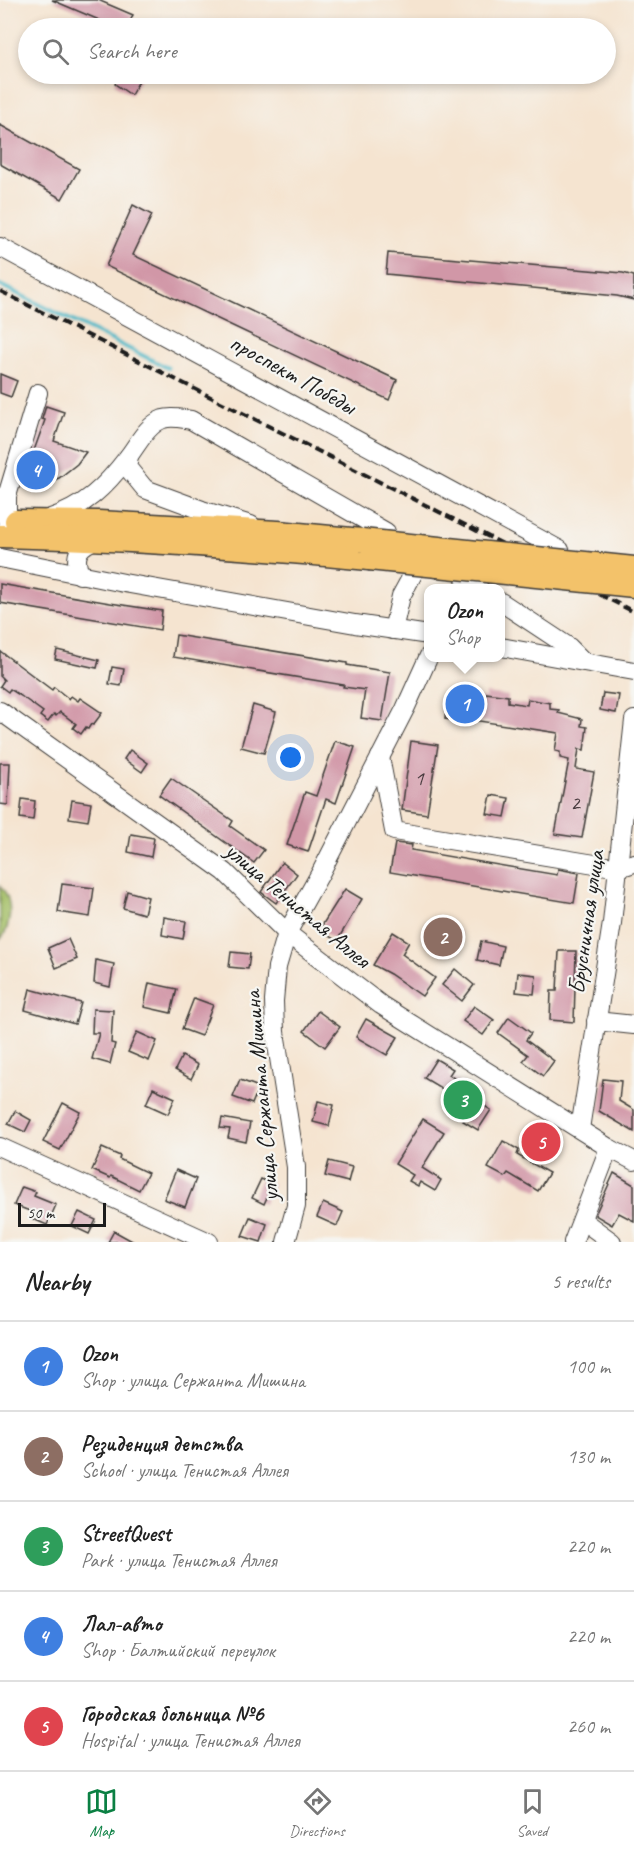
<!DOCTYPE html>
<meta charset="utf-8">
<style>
body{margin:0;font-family:Caveat,sans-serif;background:#f6f6f6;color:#222}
.scale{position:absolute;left:18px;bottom:15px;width:88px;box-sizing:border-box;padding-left:6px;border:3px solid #1c1c1c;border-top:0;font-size:16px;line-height:21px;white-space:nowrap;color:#1c1c1c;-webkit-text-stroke:4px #f6f6f2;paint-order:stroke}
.you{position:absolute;left:291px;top:758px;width:21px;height:21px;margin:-15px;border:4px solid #fff;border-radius:50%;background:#1a73e8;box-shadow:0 0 0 9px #1a73e833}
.badge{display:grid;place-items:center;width:39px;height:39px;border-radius:50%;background:#0b8043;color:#fff;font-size:20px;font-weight:700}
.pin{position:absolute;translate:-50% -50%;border:3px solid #fff;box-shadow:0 2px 6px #0006}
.popup{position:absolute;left:424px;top:584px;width:81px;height:78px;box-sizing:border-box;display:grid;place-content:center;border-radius:12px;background:#fff;filter:drop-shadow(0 2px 4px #0005);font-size:20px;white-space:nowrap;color:#767676}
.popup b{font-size:22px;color:#222}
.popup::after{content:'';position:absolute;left:50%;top:100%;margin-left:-12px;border:12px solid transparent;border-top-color:#fff}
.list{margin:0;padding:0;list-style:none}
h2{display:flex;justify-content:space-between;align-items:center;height:78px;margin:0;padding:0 24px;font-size:26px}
h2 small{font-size:20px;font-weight:400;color:#767676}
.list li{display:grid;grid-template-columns:39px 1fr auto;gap:18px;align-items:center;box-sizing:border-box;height:90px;padding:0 24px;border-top:2px solid #e0e0e0}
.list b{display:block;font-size:22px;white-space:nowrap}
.list p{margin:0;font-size:20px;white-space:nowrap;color:#767676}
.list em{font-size:20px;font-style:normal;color:#767676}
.icon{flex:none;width:33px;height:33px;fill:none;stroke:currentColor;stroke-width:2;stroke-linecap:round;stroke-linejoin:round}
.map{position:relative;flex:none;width:634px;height:1242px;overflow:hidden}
.search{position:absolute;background:#fff;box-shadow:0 3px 9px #0003;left:18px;right:18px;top:18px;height:66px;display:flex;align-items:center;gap:15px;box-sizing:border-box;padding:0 21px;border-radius:33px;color:#767676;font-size:22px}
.sheet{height:528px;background:#fff}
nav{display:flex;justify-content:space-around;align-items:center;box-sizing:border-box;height:84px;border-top:2px solid #e0e0e0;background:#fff;font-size:16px;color:#767676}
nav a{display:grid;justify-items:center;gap:3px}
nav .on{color:#0b8043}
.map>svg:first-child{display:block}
.pitch{fill:#a3be65;stroke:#606d40;stroke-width:1.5}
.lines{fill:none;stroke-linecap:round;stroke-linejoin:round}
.stream{stroke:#4ebac9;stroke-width:4}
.building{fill:#d197a7}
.minor-casing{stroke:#3d3a37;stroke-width:20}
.major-casing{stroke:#3d3a37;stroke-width:25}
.minor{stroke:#fff;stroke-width:18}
.major{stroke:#f3c26a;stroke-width:22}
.rail{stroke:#1c1c1c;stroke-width:4;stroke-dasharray:9 4.5;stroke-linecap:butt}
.major-bridge-casing{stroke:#3d3a37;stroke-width:25;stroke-linecap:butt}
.major-bridge{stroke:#f3c26a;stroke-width:22}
.labels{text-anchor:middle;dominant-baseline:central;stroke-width:4.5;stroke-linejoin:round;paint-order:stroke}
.number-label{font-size:21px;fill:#493b3f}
.street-label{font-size:24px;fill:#1c1c1c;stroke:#f6f6f2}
</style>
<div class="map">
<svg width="634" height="1242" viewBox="0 0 634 1242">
<rect width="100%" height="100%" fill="#f6f6f2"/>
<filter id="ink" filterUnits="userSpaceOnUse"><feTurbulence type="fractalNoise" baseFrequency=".0167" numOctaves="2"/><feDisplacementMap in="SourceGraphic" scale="12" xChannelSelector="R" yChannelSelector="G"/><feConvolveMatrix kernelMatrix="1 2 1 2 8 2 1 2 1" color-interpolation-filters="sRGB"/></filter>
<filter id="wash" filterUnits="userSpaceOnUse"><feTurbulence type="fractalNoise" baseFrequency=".008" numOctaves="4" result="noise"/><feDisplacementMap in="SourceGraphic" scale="24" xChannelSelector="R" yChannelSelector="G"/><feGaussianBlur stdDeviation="1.35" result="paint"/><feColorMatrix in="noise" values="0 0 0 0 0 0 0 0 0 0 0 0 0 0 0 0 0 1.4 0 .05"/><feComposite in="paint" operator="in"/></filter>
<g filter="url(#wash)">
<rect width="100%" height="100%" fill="#f5e4d0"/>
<path class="pitch" d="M0 886C14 899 12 926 0 940Z"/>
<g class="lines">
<path class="stream" d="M0 285 168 368"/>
</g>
<g id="blocks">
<g class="building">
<path d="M52 0H98L133 15 127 28H118Z"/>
<path d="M120 74H143L131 95 115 84Z"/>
<path d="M0 125 79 169 62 199 0 164Z"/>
<path d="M133 205 152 215 133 255 397 380 389 400 106 266Z"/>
<path d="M388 253 623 273 634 276V300L617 296 386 274Z"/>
<path d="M0 374 17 381 11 397 0 393Z"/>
<path d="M46 406 64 412 54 441 86 452 77 464 59 478 44 484 31 487 22 484 45 420 42 419Z"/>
<path d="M0 584 110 603 162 611 160 630 0 603Z"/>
<path d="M176 635 347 663V665L390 672 382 721 361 718 365 690 343 687 344 685 173 657Z"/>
<path d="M57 650 99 660 97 668 55 659Z"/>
<path d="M0 651 52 690 54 687 69 699 71 696 78 701 80 698 102 713 93 725 91 724 88 729 86 727 81 734 73 728 76 724 60 712 56 716 54 714 48 722 40 716 43 712 21 696 10 689 8 692 0 686 4 680 0 676Z"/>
<path d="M112 667 124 669 121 686 109 684Z"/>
<path d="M486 693 508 696V702L527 705 528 699 550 703V709L559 710 558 713 582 719 581 726 587 727 584 750 579 749 576 769 594 772 582 838 555 834 569 760 560 758V752L555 751 558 733 473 720V723L445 719 447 698 453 699 454 695H459L485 698Z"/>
<path d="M603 693 619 695 616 713 600 710Z"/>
<path d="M253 705 276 712 264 753 241 747Z"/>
<path d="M335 741 355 747 336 803 326 799 308 852 287 845 305 792 316 796Z"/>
<path d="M411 741 438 745 427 814 402 810Z"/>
<path d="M130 750 148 763 142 772 124 759Z"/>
<path d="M0 763H10L8 805 0 804Z"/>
<path d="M171 778 233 821 230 826 264 850 254 863 159 795Z"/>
<path d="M491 795 509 798 505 817 487 814Z"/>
<path d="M22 799 35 801 33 820 20 818Z"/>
<path d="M72 800 91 803 88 821 69 818Z"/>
<path d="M131 834 154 838 151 857 128 852Z"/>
<path d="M395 843 412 845 411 850 557 875 558 869 579 873 574 903 390 872Z"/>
<path d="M282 862 297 874 276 903 261 892Z"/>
<path d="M62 884 94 888 90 917 58 912Z"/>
<path d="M345 889 362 899 337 941 319 930Z"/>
<path d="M127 891 148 897 144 914 123 908Z"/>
<path d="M164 917 186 921 183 939 162 935Z"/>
<path d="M442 919 461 933 445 955 426 941Z"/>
<path d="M393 932 409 942 402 954 435 978 422 996 390 974 373 965Z"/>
<path d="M68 939 77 959 56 968 48 948Z"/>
<path d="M481 941 503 946 499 965 477 960Z"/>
<path d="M559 951H576L574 1022 550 1020 551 991H557Z"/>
<path d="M231 952 250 954 248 969 229 967Z"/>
<path d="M96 960 114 964 110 987 94 983Z"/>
<path d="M455 969 474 985 462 1001 442 985Z"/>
<path d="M518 973 536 975 534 994 516 992Z"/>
<path d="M149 983 177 989 171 1013 144 1007Z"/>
<path d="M30 989 81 1003 75 1024 25 1010Z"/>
<path d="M194 998 213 1005 201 1036 182 1029Z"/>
<path d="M474 1006 494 1020 483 1035 463 1021Z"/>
<path d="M93 1009 113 1010 111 1043 115 1044 110 1064 92 1059 99 1033H92Z"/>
<path d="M318 1011 340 1027 325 1047 304 1031Z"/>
<path d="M509 1017 531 1033 526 1040 554 1061 543 1076 523 1061 528 1055 498 1033Z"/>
<path d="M366 1019 398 1037 387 1055 356 1037Z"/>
<path d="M137 1032 157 1041 149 1061 128 1052Z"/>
<path d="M182 1056 198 1065 191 1079 175 1070Z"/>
<path d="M436 1059 453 1069 449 1075 482 1096 478 1102 491 1110 478 1130 463 1121 469 1111 448 1099 451 1094 424 1078Z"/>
<path d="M603 1079 621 1081 619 1101 634 1110V1132L599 1111Z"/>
<path d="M240 1080 259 1087 252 1104 233 1097Z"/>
<path d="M153 1088 175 1098 168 1114 146 1104Z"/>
<path d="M318 1101 334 1105 329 1126 313 1122Z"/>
<path d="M63 1103 80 1112 60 1150 43 1142Z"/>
<path d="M15 1111 31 1120 25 1132 8 1124Z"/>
<path d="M222 1118 250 1123 246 1142 228 1138 230 1129 220 1128Z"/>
<path d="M423 1119 444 1132 422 1168 441 1180 435 1191 420 1182 418 1186 409 1181 413 1175 395 1164Z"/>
<path d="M503 1141 519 1150 517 1155 549 1173 538 1191 508 1173 505 1177 488 1168Z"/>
<path d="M102 1148 120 1156 119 1159 148 1173 139 1190 111 1176 110 1178 92 1170Z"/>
<path d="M329 1161 352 1167 348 1182 325 1176Z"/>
<path d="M176 1170 196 1179 185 1207 164 1199Z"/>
<path d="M614 1173 634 1185V1221L619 1213 612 1225 595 1215Z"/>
<path d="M261 1179 273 1184 264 1204 252 1198Z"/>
<path d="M22 1187 36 1192 34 1196 56 1205 47 1225 33 1219 35 1213 14 1205Z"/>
<path d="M323 1203 343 1212 337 1226 317 1217Z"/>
<path d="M79 1212 96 1220 89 1234 72 1226Z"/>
<path d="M250 1217 267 1224 261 1242 242 1236Z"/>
<path d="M114 1231 134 1242H108Z"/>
</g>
</g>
</g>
<g filter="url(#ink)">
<use href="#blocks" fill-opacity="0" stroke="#3d3a37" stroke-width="1.5"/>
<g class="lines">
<g class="minor-casing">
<g id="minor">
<path d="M0 247 560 550"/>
<path d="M129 456 127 467 145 489 202 510 251 525"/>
<path d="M48 519C85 507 105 487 128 457 138 444 147 425 163 419 172 416 183 419 191 420L386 532"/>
<path d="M7 521V496L38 393"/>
<path d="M0 558 124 583 355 624 429 635"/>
<path d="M80 575C73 554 78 546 98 539"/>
<path d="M465 579 479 588"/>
<path d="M501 602 569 647 584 662"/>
<path d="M393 630 401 596 413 574"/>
<path d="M501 647 634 671"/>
<path d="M0 711 225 872 287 933 381 1005 609 1148 634 1161"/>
<path d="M380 757 394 831 619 868 634 863"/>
<path d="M596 1021 634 1025"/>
<path d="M580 1129 612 923 634 720"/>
<path d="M0 1147 209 1242"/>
<path d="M582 1220 612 1242"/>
<path d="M286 1242 296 1206V1167L275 1032 274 1001 277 967 287 933 320 874 405 709 429 656"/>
<path d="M573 1242 609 1148"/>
</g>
</g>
<g class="major-casing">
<g id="major">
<path d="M16 521 99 522 278 532 362 540"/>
<path d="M0 536C123 539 246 547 369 559"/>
</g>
</g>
<use href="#minor" class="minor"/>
<use href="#major" class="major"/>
<g class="rail">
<path d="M0 291 503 544"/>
<path d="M599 594 634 612"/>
</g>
<g class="major-bridge-casing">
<g id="major-bridge">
<path d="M362 540 634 568"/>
<path d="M369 559 634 586"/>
</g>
</g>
<use href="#major-bridge" class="major-bridge"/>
</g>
</g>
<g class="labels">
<g class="number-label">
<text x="419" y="778">1</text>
<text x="575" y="803">2</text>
</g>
<g class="street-label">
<text transform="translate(293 374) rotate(29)">проспект Победы</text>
<text transform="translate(298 905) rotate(40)">улица Тенистая Аллея</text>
<text transform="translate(586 922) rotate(-82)">Брусничная улица</text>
<text transform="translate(261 1096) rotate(-95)">улица Сержанта Мишина</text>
</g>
</g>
</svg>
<div class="scale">50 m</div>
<div class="you"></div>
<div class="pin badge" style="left:465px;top:704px;background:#3f7fe0">1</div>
<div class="popup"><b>Ozon</b>Shop</div>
<div class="pin badge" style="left:443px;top:937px;background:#8d6e63">2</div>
<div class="pin badge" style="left:463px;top:1100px;background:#2e9e5b">3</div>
<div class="pin badge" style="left:36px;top:470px;background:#3f7fe0">4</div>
<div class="pin badge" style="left:541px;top:1142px;background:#e0444e">5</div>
<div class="search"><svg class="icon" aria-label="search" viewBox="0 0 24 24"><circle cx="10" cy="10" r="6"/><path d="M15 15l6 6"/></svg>Search here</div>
</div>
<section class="sheet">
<h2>Nearby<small>5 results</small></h2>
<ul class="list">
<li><span class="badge" style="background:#3f7fe0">1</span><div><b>Ozon</b><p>Shop · улица Сержанта Мишина</p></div><em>100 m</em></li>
<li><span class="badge" style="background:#8d6e63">2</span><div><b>Резиденция детства</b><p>School · улица Тенистая Аллея</p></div><em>130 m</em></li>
<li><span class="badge" style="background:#2e9e5b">3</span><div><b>StreetQuest</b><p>Park · улица Тенистая Аллея</p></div><em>220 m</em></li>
<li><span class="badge" style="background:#3f7fe0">4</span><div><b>Лал-авто</b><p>Shop · Балтийский переулок</p></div><em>220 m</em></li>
<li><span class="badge" style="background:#e0444e">5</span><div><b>Городская больница №6</b><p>Hospital · улица Тенистая Аллея</p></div><em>260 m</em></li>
</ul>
</section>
<nav>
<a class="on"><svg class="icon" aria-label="map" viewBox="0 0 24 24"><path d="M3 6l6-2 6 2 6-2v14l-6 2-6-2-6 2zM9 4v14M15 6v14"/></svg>Map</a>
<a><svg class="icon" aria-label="directions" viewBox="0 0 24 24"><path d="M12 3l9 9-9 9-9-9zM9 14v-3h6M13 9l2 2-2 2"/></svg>Directions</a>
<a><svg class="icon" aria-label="saved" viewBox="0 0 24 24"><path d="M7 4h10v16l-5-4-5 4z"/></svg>Saved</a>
</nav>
